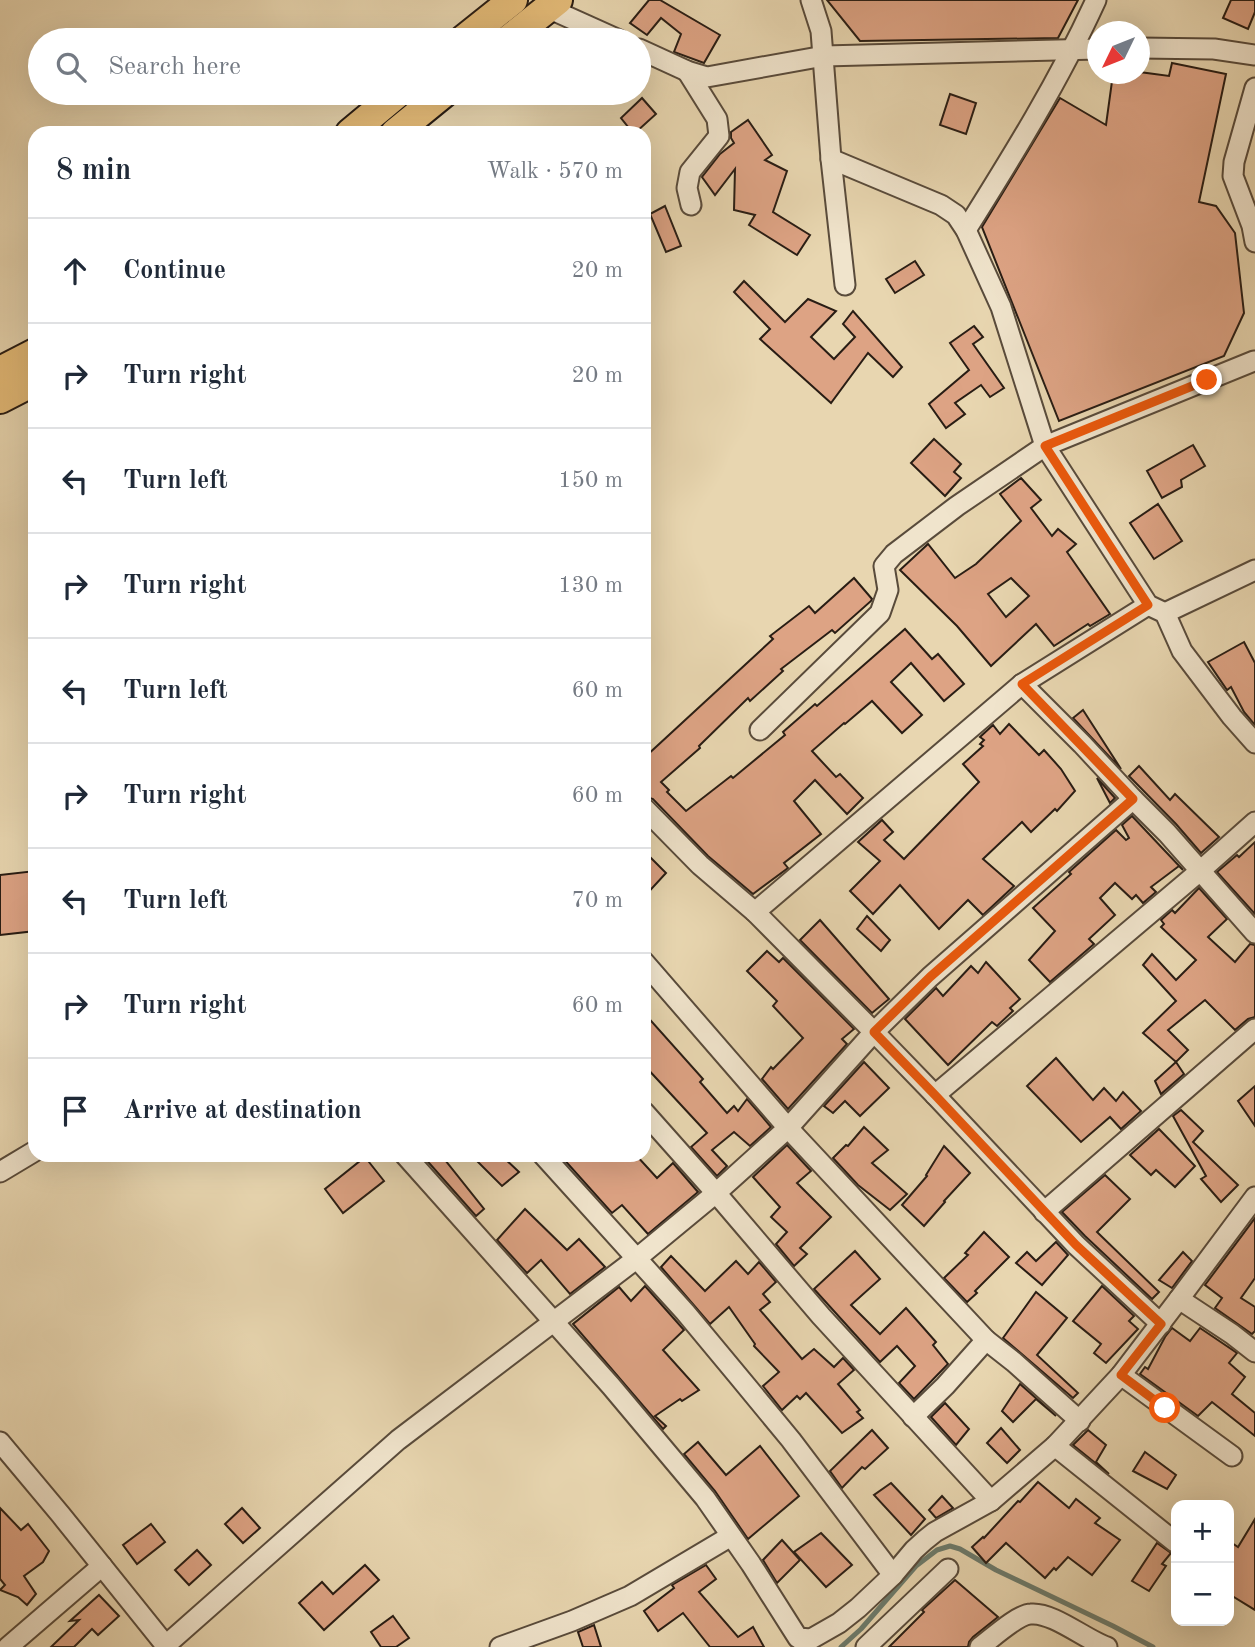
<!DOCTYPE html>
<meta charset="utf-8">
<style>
body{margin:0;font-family:"Old Standard TT",serif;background:#f6f6f7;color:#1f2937}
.controls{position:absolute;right:21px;bottom:21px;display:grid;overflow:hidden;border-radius:14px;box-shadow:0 7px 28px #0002}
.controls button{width:63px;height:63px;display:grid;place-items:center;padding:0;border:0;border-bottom:2px solid #e0e1e3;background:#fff;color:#1f2937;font:35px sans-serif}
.compass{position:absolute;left:1087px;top:21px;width:63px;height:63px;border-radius:50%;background:#fff;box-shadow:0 7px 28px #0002;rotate:227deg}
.stop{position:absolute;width:21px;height:21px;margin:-16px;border:5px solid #ea580c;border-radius:50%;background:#fff}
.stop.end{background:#ea580c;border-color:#fff;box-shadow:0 2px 7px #0008}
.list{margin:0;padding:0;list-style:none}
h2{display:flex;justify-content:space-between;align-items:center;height:91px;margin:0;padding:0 28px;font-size:30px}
h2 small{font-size:23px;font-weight:400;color:#747a83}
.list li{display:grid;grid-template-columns:46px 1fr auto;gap:21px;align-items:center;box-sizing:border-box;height:105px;padding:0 28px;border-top:2px solid #e0e1e3}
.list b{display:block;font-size:26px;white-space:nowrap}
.list em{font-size:23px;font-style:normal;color:#747a83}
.icon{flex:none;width:38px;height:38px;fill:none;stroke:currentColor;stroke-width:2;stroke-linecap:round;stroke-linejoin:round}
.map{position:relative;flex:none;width:1255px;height:1647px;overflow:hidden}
.search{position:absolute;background:#fff;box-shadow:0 7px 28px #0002;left:28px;top:28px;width:623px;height:77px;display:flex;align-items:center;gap:18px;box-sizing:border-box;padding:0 24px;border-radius:38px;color:#747a83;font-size:26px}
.panel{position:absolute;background:#fff;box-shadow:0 7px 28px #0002;left:28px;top:126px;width:623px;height:1036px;border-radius:21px}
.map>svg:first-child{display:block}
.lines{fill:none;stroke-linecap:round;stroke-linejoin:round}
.stream{stroke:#6c7b6c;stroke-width:5}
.building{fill:#dda384;stroke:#291d14;stroke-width:2;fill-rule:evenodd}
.minor-casing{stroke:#594b3b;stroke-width:23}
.highway-casing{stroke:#291d14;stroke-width:32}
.minor{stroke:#f0e4cc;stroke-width:19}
.highway{stroke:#e4bb78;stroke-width:28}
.route{stroke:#ea580c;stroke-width:9}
</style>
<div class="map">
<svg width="1255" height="1647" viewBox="0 0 1255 1647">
<rect width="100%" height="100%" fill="#e8d6b0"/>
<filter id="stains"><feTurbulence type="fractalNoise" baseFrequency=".00286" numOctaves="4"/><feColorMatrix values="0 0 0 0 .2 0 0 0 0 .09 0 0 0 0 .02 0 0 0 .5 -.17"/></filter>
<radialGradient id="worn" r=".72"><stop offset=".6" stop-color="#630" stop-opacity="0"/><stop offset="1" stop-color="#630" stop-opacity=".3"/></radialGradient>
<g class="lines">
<path class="stream" d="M841 1647 861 1629 916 1566 937 1550 950 1546 960 1549 996 1570 1113 1626 1153 1647"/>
</g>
<g class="building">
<path d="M649 0H660L720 35 704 63 674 52 681 34 661 18 647 35 630 23Z"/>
<path d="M827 0H1078L1058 38 860 41Z"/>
<path d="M1231 0H1255V12L1248 29 1223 18Z"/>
<path d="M1172 63 1226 74 1199 202 1216 206 1235 233 1244 313 1224 356 1059 421 982 227 1060 98 1106 125 1113 74H1139V72L1169 76Z"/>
<path d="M950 94 976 103 966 134 940 125Z"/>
<path d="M642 98 656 114 635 133H633L621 118Z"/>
<path d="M748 120 772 155 765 160 787 171 773 212 810 235 797 255 749 225 755 215 734 210 735 169 715 195 702 177 720 154 734 143 731 138V132Z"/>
<path d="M665 206 681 246 666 252 650 214Z"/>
<path d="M915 261 924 275 895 293 886 279Z"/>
<path d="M744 281 785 322 808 299 836 311 811 337 834 359 855 337 843 324 853 311 902 367 893 377 868 353 831 403 760 339 770 329 734 292Z"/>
<path d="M974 326 983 337 973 344 1004 388 990 397 981 385 955 403 965 414 946 428 929 404 969 370 950 343Z"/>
<path d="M934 439 961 464 954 472 961 478 945 496 911 463Z"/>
<path d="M1193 445 1205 466 1181 480 1182 487 1162 498 1147 471Z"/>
<path d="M1021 478 1041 500 1031 508 1052 536 1058 529 1076 544 1067 552 1110 614 1090 626 1088 624 1054 646 1036 624 991 666 957 626 900 570 928 544 955 578 976 564 1021 521 1000 494ZM1011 578 1029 596 1006 617 988 594Z"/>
<path d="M1158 504 1182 541 1154 559 1130 523Z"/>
<path d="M854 578 872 599 871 601 835 633 832 630 781 669 783 671 750 701 748 698 699 746 700 748 661 782 669 790 667 792 686 811 731 776 733 778 785 735 783 732 815 704 817 706 905 629 932 659 938 654 964 684 944 701 911 663 891 682 922 715 902 733 872 701 845 724 844 723 812 751 836 777 840 774 863 798 847 814 815 780 794 801 821 834 784 863 788 868 753 894 708 856 653 799 644 796V758L773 639 770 636 809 606 815 613Z"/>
<path d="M1244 642 1255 663V725L1244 712 1231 687 1227 690 1208 662Z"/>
<path d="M1083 710 1121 769 1073 718Z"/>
<path d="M1009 724 1039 755 1044 750 1061 769 1075 791 1057 811 1055 809 1031 832 1022 822 983 859 1014 886 983 915 968 900 939 929 900 885 873 914 850 891 880 861 858 842 882 820 893 832 884 840 904 859 979 782 963 764 983 746 980 744 984 740 980 737 993 725 1000 734Z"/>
<path d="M1139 766 1170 800 1175 794 1219 837 1201 853 1176 824 1129 776Z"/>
<path d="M1097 778 1115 798 1110 803Z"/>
<path d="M1132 816 1183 870 1179 866 1151 887 1156 892 1143 903 1136 895 1132 899 1115 883 1100 898 1115 915 1089 939 1094 944 1050 982 1029 960 1055 931 1033 908 1071 874 1069 872 1116 830 1126 840 1129 838 1122 825Z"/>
<path d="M1255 842V914L1217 872 1237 855 1239 857Z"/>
<path d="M644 851 666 873 644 897Z"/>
<path d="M35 871V931L0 935V875Z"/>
<path d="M1199 888 1227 919 1208 937 1235 962 1250 944 1255 945V1017L1248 1019 1235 1030 1205 1000 1168 1030 1188 1050 1176 1062 1143 1033 1176 1001 1143 965 1152 954 1176 980 1196 960 1161 927 1164 924 1161 920 1172 910 1175 913Z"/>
<path d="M867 916 890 940 881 951 857 929Z"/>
<path d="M820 920 889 999 872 1013 800 940Z"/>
<path d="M767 951 779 962 783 958 854 1029 842 1039 847 1044 788 1109 762 1079 771 1067 773 1069 803 1038 773 1006 777 1001 747 971Z"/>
<path d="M986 962 1020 999 1010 1008 1013 1011 997 1026 992 1022 948 1065 905 1019 936 988 943 996 971 966 978 973Z"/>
<path d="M644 1013 703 1079 700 1082 727 1113 734 1106 738 1111 747 1099 771 1127 750 1146 734 1132 712 1150 727 1166 717 1176 691 1147 707 1133 644 1065Z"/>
<path d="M1056 1058 1093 1100 1104 1088 1116 1101 1123 1092 1141 1111 1121 1129 1110 1117 1081 1142 1027 1086Z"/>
<path d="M864 1062 889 1088 860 1116 845 1101 833 1113 824 1106Z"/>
<path d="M1176 1062 1184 1074 1161 1094 1155 1081Z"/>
<path d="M1255 1086V1126L1238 1101Z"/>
<path d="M1181 1110 1203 1131 1193 1142 1238 1185 1221 1202 1201 1179 1206 1176 1173 1116Z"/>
<path d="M864 1127 888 1150 872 1163 907 1194 890 1210 858 1185 833 1158 846 1145 848 1146Z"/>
<path d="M1159 1129 1195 1166 1175 1187 1156 1170 1151 1175 1130 1155Z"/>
<path d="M787 1145 811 1171 797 1183 831 1217 800 1248 807 1254 794 1266 776 1244 787 1232 771 1217 780 1207 753 1177Z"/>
<path d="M944 1146 970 1173 944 1201 945 1202 924 1226 902 1205 927 1176 926 1175Z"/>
<path d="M422 1155H441L484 1209 476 1216Z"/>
<path d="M471 1155H501L519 1172 502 1186Z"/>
<path d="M560 1155H636L657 1178 673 1163 698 1192 648 1234 622 1205 612 1213Z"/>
<path d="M365 1157 384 1181 343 1213 325 1189Z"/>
<path d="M1105 1175 1130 1199 1097 1232 1159 1292 1152 1299 1085 1236 1062 1212Z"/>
<path d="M525 1209 567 1250 579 1239 605 1267 570 1294 541 1260 527 1273 497 1240Z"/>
<path d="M1255 1218V1278L1241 1298 1255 1307V1331L1252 1334 1215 1308 1222 1298 1205 1285Z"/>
<path d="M984 1232 1009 1257 975 1291 977 1293 967 1302 944 1278 968 1255 965 1253Z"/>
<path d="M1056 1242 1068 1255 1042 1285 1016 1263 1027 1252 1036 1261Z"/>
<path d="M855 1251 880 1279 851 1305 880 1334 906 1308 936 1342 933 1345 948 1364 914 1399 899 1383 915 1366 897 1346 880 1362 814 1289Z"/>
<path d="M1183 1252 1192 1261 1172 1288 1159 1280Z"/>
<path d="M671 1256 705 1291 736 1261 748 1274 759 1262 776 1282 763 1294 770 1302 760 1310 802 1359 814 1349 834 1367 843 1358 854 1370 838 1384 860 1410 857 1412 863 1418 842 1433 806 1393 800 1399 797 1396 782 1410 763 1386 779 1372 754 1346 755 1344 729 1307 710 1324 661 1267Z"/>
<path d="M645 1286 684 1330 663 1350 699 1390 682 1401 680 1399 655 1416 666 1426 663 1429 573 1324 619 1287 631 1301Z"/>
<path d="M1102 1286 1134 1316 1129 1321 1138 1329 1106 1363 1094 1353 1101 1344 1073 1321Z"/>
<path d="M1036 1292 1067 1318 1037 1355 1078 1393 1073 1398 1003 1338Z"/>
<path d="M1172 1328 1190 1341 1200 1328 1237 1353 1229 1363 1245 1377 1232 1394 1255 1413V1436L1212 1402 1198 1416 1140 1374 1145 1367 1148 1369 1165 1337Z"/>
<path d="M1020 1384 1056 1416 1036 1399 1013 1422 1002 1411Z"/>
<path d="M945 1403 969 1429 956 1445 931 1417Z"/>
<path d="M1001 1428 1020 1450 1007 1463 987 1443Z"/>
<path d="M872 1430 888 1448 865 1469 862 1467 842 1488 830 1471Z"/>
<path d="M1088 1430 1106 1445 1096 1462 1109 1474 1073 1445Z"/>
<path d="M698 1442 726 1475 760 1446 799 1496 748 1539 715 1491 684 1454Z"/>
<path d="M1145 1452 1176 1475 1167 1489 1133 1471Z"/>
<path d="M1038 1482 1069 1508 1076 1499 1100 1518 1095 1523 1120 1540 1092 1575 1068 1557 1056 1570 1054 1568 1045 1578 1006 1543 986 1563 972 1547 983 1537 984 1538 1018 1501 1020 1502Z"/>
<path d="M891 1483 925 1519 911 1535 874 1495Z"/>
<path d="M942 1496 953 1508 936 1518 929 1510Z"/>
<path d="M0 1508 21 1530 28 1524 49 1551 43 1562 24 1576 36 1594 27 1605 18 1597 0 1590 5 1585 0 1579Z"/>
<path d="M242 1508 260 1528 243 1543 225 1524Z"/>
<path d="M1255 1519V1610L1229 1594V1541L1238 1547Z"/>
<path d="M151 1524 165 1542 137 1564 123 1545Z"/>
<path d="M821 1533 852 1565 826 1587 794 1552Z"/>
<path d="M782 1540 800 1560 777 1583 763 1560Z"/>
<path d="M1157 1543 1171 1553 1162 1564 1166 1566 1149 1591 1132 1581Z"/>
<path d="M197 1550 211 1565 189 1585 175 1570Z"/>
<path d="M365 1565 379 1580 324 1630 299 1603 322 1582 333 1594Z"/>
<path d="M706 1565 716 1579 699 1592 738 1637 753 1627 764 1647H710L683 1613 658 1631 644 1611 674 1588 672 1585Z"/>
<path d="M955 1580 998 1617 973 1637 969 1642 968 1647H889L924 1612 922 1610Z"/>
<path d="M99 1595 119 1616 98 1635 92 1629 74 1647H51L79 1620 70 1621Z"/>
<path d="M393 1616 409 1638 396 1647H381L371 1632Z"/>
<path d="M594 1625 601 1647H583L578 1632Z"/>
</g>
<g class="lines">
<g class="minor-casing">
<g id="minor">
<path d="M811 0 821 31 831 159 941 205 956 215 966 230 1001 307 1045 446 1148 605 1165 613 1182 651 1232 717 1255 743"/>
<path d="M548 8 619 40"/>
<path d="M1140 48 1214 49 1255 55"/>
<path d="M639 49 687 71 707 77 824 56 1098 49"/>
<path d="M687 71 717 119 719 136 690 172 687 188 691 205"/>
<path d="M1255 88 1234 162 1233 176 1252 226 1255 242"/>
<path d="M831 159 845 285"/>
<path d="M966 230C1013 155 1059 81 1096 0"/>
<path d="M1165 613 1255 570"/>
<path d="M1022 684 1082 744 1133 799 1167 833 1255 933"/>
<path d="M760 730 880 613 888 590 884 566 894 554 957 506 1045 446 1254 361"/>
<path d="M644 808 700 865 755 912 874 1032 935 1095 1076 1245 1161 1324"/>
<path d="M755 912 1022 684 1148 605"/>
<path d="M644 962 788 1128 986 1340"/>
<path d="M935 1095 1200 871 1255 822"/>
<path d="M644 1112 716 1193 821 1316 991 1501"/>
<path d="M405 1155 611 1386 705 1498 751 1564 798 1638 811 1639 839 1623 858 1608 893 1575 914 1550 925 1540 935 1532 991 1501 1055 1446 1121 1375 1179 1299 1255 1197"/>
<path d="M543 1155 685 1312 739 1377 791 1440 893 1575"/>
<path d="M0 1172 35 1151"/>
<path d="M1044 1212 1255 1029"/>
<path d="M1179 1299 1232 1334 1255 1352"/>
<path d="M1121 1375 1232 1456"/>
<path d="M913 1417 945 1386 986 1340 1014 1362 1080 1421"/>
<path d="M0 1442 61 1515 167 1647"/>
<path d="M1055 1446 1175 1542"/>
<path d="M166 1645 398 1440 636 1259 716 1193 788 1128 874 1032 930 977 1133 799"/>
<path d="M8 1647 102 1566"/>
<path d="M500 1647 572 1621 630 1596 731 1536"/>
<path d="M866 1647 948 1569"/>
<path d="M980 1647C991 1639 1018 1614 1031 1614 1053 1612 1086 1640 1107 1647"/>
</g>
</g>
<g class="highway-casing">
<g id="highway">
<path d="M463 40 513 0"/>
<path d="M508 40 558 0"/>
<path d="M350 133 398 93"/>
<path d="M395 133 444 93"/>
<path d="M0 371 35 353"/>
<path d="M0 399 35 381"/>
</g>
</g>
<use href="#minor" class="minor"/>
<use href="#highway" class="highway"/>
</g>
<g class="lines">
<path class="route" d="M1165 1408 1121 1375 1161 1324 1076 1245 935 1095 874 1032 930 977 1133 799 1022 684 1148 605 1045 446 1207 380"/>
</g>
<rect width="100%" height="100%" filter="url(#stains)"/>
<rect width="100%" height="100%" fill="url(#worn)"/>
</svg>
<div class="controls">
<button>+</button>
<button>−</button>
</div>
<svg class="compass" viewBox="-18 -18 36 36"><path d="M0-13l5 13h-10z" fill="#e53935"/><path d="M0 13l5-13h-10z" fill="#747a83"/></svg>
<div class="stop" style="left:1165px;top:1408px"></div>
<div class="stop end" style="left:1207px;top:380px"></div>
<div class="search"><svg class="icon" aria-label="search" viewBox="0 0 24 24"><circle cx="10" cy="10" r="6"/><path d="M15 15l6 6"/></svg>Search here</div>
<section class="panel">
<h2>8 min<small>Walk · 570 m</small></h2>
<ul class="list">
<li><svg class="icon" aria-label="ahead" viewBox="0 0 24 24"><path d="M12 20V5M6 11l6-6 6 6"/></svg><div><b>Continue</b></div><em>20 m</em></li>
<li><svg class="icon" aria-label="right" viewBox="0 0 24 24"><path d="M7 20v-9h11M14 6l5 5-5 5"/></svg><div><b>Turn right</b></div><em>20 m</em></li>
<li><svg class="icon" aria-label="left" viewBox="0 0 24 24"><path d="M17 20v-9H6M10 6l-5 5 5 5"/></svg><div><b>Turn left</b></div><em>150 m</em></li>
<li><svg class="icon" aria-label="right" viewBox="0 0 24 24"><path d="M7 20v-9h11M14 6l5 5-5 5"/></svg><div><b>Turn right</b></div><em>130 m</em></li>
<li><svg class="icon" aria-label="left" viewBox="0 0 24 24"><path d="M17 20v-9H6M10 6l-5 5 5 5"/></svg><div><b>Turn left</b></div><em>60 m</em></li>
<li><svg class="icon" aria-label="right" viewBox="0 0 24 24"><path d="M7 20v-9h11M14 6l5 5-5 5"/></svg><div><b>Turn right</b></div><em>60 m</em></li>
<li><svg class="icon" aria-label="left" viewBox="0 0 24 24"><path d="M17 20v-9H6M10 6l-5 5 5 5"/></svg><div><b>Turn left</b></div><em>70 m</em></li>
<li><svg class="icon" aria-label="right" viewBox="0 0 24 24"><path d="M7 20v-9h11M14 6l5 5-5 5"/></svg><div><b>Turn right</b></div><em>60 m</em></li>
<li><svg class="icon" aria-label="arrive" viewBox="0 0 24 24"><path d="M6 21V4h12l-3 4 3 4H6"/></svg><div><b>Arrive at destination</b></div></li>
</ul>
</section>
</div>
